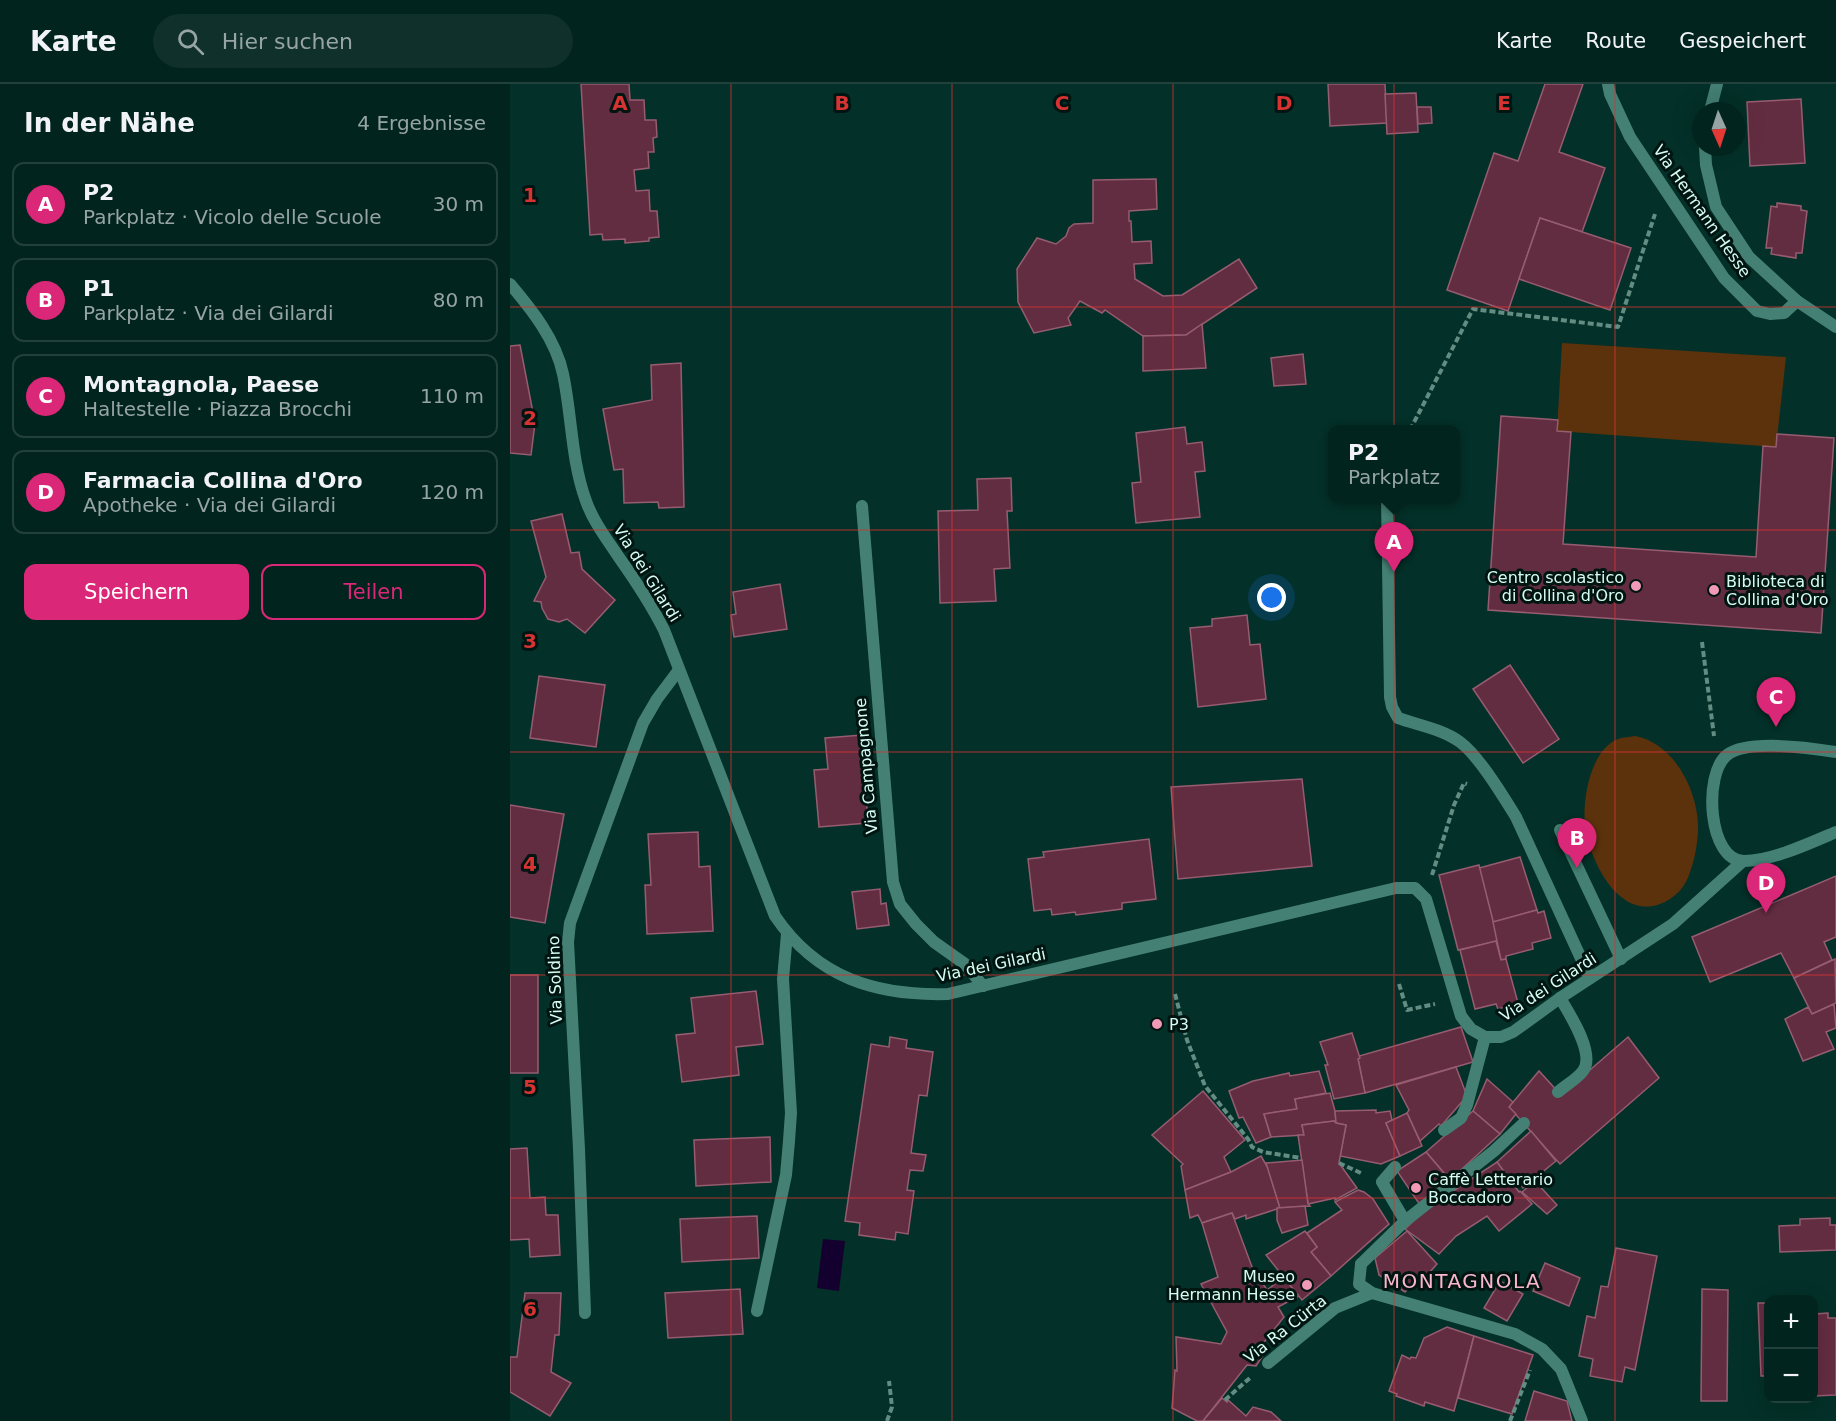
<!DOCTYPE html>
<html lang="de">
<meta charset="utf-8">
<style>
body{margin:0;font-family:"DejaVu Sans",sans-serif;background:#10302b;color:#f1f3f6}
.controls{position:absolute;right:18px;bottom:18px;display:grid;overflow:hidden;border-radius:12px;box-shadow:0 6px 24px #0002}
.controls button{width:54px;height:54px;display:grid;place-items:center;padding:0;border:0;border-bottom:2px solid #23413c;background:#02241e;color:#f1f3f6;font:30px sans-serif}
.compass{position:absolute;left:1182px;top:18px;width:54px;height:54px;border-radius:50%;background:#02241e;box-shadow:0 6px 24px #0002;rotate:177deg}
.you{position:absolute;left:762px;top:514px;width:21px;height:21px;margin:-15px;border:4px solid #fff;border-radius:50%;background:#1a73e8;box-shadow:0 0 0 9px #1a73e833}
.badge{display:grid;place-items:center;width:39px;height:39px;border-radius:50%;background:#db2777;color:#fff;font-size:20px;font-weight:700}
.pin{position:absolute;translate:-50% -50px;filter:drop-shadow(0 2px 3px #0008)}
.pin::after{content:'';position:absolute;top:32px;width:21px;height:18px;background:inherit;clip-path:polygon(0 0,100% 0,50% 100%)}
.popup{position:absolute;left:818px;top:341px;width:132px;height:78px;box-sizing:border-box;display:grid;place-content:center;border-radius:12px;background:#02241e;filter:drop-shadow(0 2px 4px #0005);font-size:20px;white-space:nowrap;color:#96a4a4}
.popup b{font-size:22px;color:#f1f3f6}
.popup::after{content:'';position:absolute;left:50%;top:100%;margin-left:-12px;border:12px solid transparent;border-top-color:#02241e}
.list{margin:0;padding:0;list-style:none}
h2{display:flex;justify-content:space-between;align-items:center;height:78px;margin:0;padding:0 24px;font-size:26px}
h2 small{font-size:20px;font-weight:400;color:#96a4a4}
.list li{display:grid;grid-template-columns:39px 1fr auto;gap:18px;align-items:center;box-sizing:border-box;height:84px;margin:0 12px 12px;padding:0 12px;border:2px solid #23413c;border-radius:12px}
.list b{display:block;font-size:22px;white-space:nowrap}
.list p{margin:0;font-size:20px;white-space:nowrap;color:#96a4a4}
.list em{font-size:20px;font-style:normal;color:#96a4a4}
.actions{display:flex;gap:12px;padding:18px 24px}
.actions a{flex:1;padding:14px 0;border:2px solid #db2777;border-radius:12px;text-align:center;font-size:21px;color:#db2777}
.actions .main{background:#db2777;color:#fff}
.icon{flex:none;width:33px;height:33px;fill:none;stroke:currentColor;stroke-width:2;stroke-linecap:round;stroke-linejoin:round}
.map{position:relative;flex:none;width:1326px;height:1337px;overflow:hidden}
header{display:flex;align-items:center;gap:36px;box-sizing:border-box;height:84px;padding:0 30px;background:#02241e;border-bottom:2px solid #23413c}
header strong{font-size:28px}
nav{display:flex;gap:33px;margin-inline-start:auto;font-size:21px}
.search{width:420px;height:54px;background:#10302b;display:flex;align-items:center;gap:15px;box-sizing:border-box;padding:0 21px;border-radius:33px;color:#96a4a4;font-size:22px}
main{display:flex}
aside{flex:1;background:#02241e}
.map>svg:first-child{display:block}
.green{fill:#5c320c}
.water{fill:#14002e}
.building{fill:#632d41;stroke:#965c70;stroke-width:1.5}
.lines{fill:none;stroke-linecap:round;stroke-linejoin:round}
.path{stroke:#638c83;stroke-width:4;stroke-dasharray:6 3;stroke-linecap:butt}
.service{stroke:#448174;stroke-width:12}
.minor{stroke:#448174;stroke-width:12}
.tertiary{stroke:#448174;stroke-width:12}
.grid{fill:none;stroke:#d63332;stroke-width:1.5;stroke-opacity:0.55}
.poi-dot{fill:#f09ab7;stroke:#001511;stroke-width:2}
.labels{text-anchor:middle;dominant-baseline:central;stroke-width:6;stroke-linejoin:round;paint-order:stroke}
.street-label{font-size:16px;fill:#d7fcf2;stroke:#001511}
.poi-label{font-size:16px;fill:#d7fcf2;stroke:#001511;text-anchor:start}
.quarter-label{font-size:20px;letter-spacing:1.5px;fill:#f8b7cc;stroke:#001511}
.grid-label{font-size:20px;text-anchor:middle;font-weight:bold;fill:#d63332;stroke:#001511;stroke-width:6;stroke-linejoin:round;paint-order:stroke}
</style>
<header>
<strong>Karte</strong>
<div class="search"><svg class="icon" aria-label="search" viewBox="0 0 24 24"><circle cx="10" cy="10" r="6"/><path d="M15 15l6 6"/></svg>Hier suchen</div>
<nav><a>Karte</a><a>Route</a><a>Gespeichert</a></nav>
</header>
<main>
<aside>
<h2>In der Nähe<small>4 Ergebnisse</small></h2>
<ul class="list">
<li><span class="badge">A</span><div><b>P2</b><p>Parkplatz · Vicolo delle Scuole</p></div><em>30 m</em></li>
<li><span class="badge">B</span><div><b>P1</b><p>Parkplatz · Via dei Gilardi</p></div><em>80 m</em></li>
<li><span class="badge">C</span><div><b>Montagnola, Paese</b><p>Haltestelle · Piazza Brocchi</p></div><em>110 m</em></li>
<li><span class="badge">D</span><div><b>Farmacia Collina d'Oro</b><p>Apotheke · Via dei Gilardi</p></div><em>120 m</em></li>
</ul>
<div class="actions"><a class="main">Speichern</a><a>Teilen</a></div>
</aside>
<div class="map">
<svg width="1326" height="1337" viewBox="0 0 1326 1337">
<rect width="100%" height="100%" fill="#033028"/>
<g class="green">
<path d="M1052 259 1276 273 1266 363 1047 347Z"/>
<path d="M1125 652C1165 659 1190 710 1188 748 1187 761 1185 775 1180 788 1176 802 1165 815 1150 820 1108 836 1079 775 1075 741 1072 715 1081 662 1111 654 1116 653 1121 653 1125 652Z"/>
</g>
<path class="water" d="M313 1155 335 1157 329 1207 307 1204Z"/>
<g class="building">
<path d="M71 0H119L120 16H134L135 36H146L147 53 143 54 144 68H138L139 84 124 86 126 107 139 106 140 127H147L149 153 139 154V157L115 159V155L93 156 92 150 80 151Z"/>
<path d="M818 0H875L877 39 820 42Z"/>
<path d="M1035 0H1073L1049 68 1095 84 1072 148 1030 134 998 227 937 206 984 69 1008 77Z"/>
<path d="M906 9 908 48 877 50 875 10Z"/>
<path d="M1291 15 1295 79 1240 82 1237 18Z"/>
<path d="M907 23H921L922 39 908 40Z"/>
<path d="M646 95 647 125 619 127V137H621L622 158 641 157 642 179 624 180 625 195 653 212 672 211 729 175 747 204 676 251 633 252 595 226 592 229 570 217 558 234 561 241 524 249 508 218 507 185 527 154 546 160 556 152 559 144 564 140 583 139V96Z"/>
<path d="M1267 119 1291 122V126L1297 127 1292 169H1286V174L1261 170 1262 164H1256L1261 122 1267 123Z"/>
<path d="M1030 134 1121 164 1100 226 1009 195Z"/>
<path d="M692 240 696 284 633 287V252L676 251Z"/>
<path d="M10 261 25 339 21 371 0 369V262Z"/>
<path d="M793 270 796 300 764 302 761 274Z"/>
<path d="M171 279 174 423 149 424 148 418 114 419 113 385 104 386 93 325 142 316 141 281Z"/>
<path d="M991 332 1048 336 1047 347 1061 348 1053 460 1246 473 1253 362 1266 363 1267 350 1324 354 1311 549 978 526Z"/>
<path d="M675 343 677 360 692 358 695 387 685 388 690 433 626 439 622 399 631 398 626 349Z"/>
<path d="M501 394 502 427H497L500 484 484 485 486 517 430 519 428 427 468 426 467 395Z"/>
<path d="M52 430 61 469 69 468 72 485 105 516 75 549 57 535 49 538 38 535 32 524 31 518 24 517 36 493 21 437Z"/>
<path d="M270 500 277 545 224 553 221 531 226 530 223 508Z"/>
<path d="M737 531 740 561 750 560 756 615 688 623 680 544 702 542V535Z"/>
<path d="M1000 581 1049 655 1013 679 963 605Z"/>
<path d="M29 592 95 601 86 663 20 654Z"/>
<path d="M352 651 358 739 309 743 304 686 318 685 315 654Z"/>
<path d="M792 695 802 782 668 795 661 703Z"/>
<path d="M0 721 54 730 35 839 0 833Z"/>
<path d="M188 748 189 783 200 782 203 847 137 850 135 801H141L138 750Z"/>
<path d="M639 755 646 815 612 819V825L566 831 565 828 542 831 541 825 524 827 518 775 534 773 533 768Z"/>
<path d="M1010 773 1027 826 983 838 969 784Z"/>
<path d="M969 781 988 857 948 866 929 791Z"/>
<path d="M1326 792V853L1314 858 1322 876 1284 894 1271 869 1200 898 1182 853Z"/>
<path d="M370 805 371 820 376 819 379 841 347 845 342 808Z"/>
<path d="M1027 826 1028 829 1034 827 1041 854 1022 859 1023 865 996 872V875L991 876 983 838Z"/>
<path d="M986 857 991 876 996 875 1008 919 988 925 986 920 965 925 950 866Z"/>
<path d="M1325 875 1326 919 1302 930 1284 894Z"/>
<rect x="0" y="891" width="28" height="98"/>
<path d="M246 907 253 960 226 963 229 991 172 998 166 951 185 949 181 914Z"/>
<path d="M1324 920 1326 944 1316 948 1324 965 1293 977 1275 935 1298 923 1302 930Z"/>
<path d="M951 943 963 978 855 1009 848 975 849 972Z"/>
<path d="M842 949 850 974 848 975 855 1009 824 1015 815 981H818L810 958Z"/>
<path d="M380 953 397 956 396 964 423 968 417 1012 409 1011 401 1069 416 1071 413 1087 400 1086 397 1106 404 1107 398 1150 386 1148 385 1156 349 1151 350 1139 335 1137 361 960 379 963Z"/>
<path d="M1118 953 1149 994 1050 1080 999 1023 1029 987 1051 1011Z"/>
<path d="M946 983 957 1012 931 1042 929 1040 910 1057 897 1029 899 1026 886 1001Z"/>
<path d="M809 987 816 1009 785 1015 787 1025 754 1030 761 1053 746 1059 733 1033 729 1034 719 1007 743 997 779 989 780 992Z"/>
<path d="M977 995 1003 1018 999 1023 1006 1030 990 1050 963 1027Z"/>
<path d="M693 1007 735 1056 714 1073 721 1088 675 1106 671 1082 673 1080 642 1051Z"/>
<path d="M820 1009 825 1027 826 1039 824 1037 792 1041 794 1051 761 1053 754 1030 787 1025 785 1015Z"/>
<path d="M866 1026V1029L880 1027 882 1036 876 1039 890 1072 871 1080 830 1072 836 1041 826 1039 825 1027Z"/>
<path d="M963 1027 990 1050 940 1096 916 1068Z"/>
<path d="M897 1029 912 1062 890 1072 876 1039Z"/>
<path d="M824 1037 826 1039 836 1041 829 1079 847 1104 825 1116V1114L798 1120 788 1051H794L792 1041Z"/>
<path d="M1021 1047 1046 1077 1013 1104 1008 1098 1003 1101 987 1078Z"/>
<path d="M260 1053 261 1098 186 1102 184 1056Z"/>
<path d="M17 1064 20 1114 35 1113 36 1131H48L50 1171 20 1173 19 1155 0 1156V1065Z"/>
<path d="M916 1068 940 1096 910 1121 887 1087Z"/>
<path d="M751 1072 758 1084 770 1124 736 1135V1131L725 1135 722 1129 692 1139 688 1131 680 1134 675 1106 721 1088Z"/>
<path d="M792 1076 798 1120 800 1122 770 1124 756 1079Z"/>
<path d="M987 1078 1009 1108 1010 1107 1022 1120 989 1147 977 1132 946 1152 929 1170 895 1145 916 1125Z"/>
<path d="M1025 1097 1047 1121 1037 1130 1012 1108Z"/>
<path d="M848 1106 854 1108 863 1115 879 1140 821 1192 801 1168 807 1163 797 1149 832 1126 825 1118Z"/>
<path d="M795 1122 798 1141 772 1149 767 1136V1124Z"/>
<path d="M722 1129 742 1183 757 1206 774 1193 789 1212 768 1223 774 1233 751 1262 754 1270 746 1282 737 1281 693 1337H687L662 1324 665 1286 667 1287 666 1253 711 1260 717 1248 691 1200 708 1193 692 1139Z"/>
<path d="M247 1132 249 1174 172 1178 170 1135Z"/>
<path d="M1320 1134V1141H1326V1166L1270 1168 1269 1142 1290 1141V1135Z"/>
<path d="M795 1147 807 1163 801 1168 821 1192 792 1216 756 1171Z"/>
<path d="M897 1147 927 1180 910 1199 906 1196 895 1208 869 1191 865 1174Z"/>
<path d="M1106 1164 1147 1172 1125 1286 1115 1283 1112 1298 1080 1292 1083 1275 1069 1272 1077 1232 1085 1234 1091 1202 1098 1203Z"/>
<path d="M1035 1179 1070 1194 1059 1222 1023 1207Z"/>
<path d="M990 1197 1013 1210 997 1237 974 1224Z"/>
<path d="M230 1205 233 1250 158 1254 155 1209Z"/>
<path d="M1192 1205 1218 1206 1217 1317H1191Z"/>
<path d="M15 1209H51L49 1251H45L41 1288 61 1299 40 1332 0 1308V1273H7Z"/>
<path d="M1248 1219H1258V1292H1251Z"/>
<path d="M1318 1229V1234H1326V1311L1304 1312V1230Z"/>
<path d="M937 1243 964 1252 944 1327 915 1318 914 1322 886 1312 887 1310 879 1307 892 1271 900 1275 901 1273 906 1274 914 1254Z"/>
<path d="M964 1252 1023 1271 1002 1330 948 1314Z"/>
<path d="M1024 1307 1057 1317 1062 1337H1015Z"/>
<path d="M712 1314 717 1318 718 1316 736 1332 743 1323 761 1328 771 1337H693Z"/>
</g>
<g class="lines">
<g class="path">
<path d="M900 346 963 225 1108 243 1145 130"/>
<path d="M1192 558 1204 652"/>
<path d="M922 791 944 721 954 699 957 700"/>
<path d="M889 900 897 926 925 920"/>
<path d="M665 910 677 956 695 1002 738 1055 742 1063 753 1068 791 1074"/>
<path d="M829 1079 853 1090"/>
<path d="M715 1316 741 1293"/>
<path d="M377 1337 382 1323 379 1297"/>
<path d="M1000 1337 1020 1286"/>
</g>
<g class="service">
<path d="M352 422 383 798 390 820 406 840 424 858 455 880 473 902"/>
<path d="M1048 1008C1056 1001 1067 995 1073 987 1086 970 1059 929 1050 914"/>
<path d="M934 1046 951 1034 957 1021 975 953"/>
<path d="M895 1137 984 1067 1014 1039"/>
<path d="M851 1180 895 1137 872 1098 885 1083"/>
<path d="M247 1227 276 1091 279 1057 281 1029 273 895 277 850"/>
</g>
<g class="minor">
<path d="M1098 0 1100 10 1120 53 1214 194 1247 227 1260 230 1274 229 1287 217"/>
<path d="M0 200C22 226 46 256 53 290 62 332 61 376 76 417 83 437 96 454 108 472 125 496 141 520 154 546L265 832C307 894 366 912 438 910L886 804H905L916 815 951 932 961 945 975 953H991L1003 948 1050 914 1163 840 1233 777"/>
<path d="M877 414 880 613 882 623 888 634C908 641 932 645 950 658 969 672 993 712 1006 733L1080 894"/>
<path d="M1326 668C1301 664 1237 655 1217 671 1193 690 1198 777 1234 777 1262 777 1300 759 1326 748"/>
<path d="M1050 746 1111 875"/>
<path d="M851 1180 849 1200 862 1209 1005 1250 1032 1265 1051 1285 1072 1337"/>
<path d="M75 1229 69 1065 58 858 60 839 133 639 147 615 168 587"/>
<path d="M758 1279 825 1224 862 1209"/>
</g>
<g class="tertiary">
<path d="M1200 27 1207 0"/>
<path d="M1195 63 1196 81 1206 123 1239 173 1287 217 1326 243"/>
</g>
</g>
<path class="grid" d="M221 0V1337M442 0V1337M663 0V1337M884 0V1337M1105 0V1337M0 223H1326M0 446H1326M0 668H1326M0 891H1326M0 1114H1326"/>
<g class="poi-dot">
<circle cx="1126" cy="502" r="6"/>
<circle cx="1204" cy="506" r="6"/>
<circle cx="647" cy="940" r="6"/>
<circle cx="906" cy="1104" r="6"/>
<circle cx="797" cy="1201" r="6"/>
</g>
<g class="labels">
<g class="street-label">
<text transform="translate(1192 127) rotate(55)">Via Hermann Hesse</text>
<text transform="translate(137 489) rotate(58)">Via dei Gilardi</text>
<text transform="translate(356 682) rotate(-95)">Via Campagnone</text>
<text transform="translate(481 881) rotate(-12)">Via dei Gilardi</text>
<text transform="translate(45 896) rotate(-92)">Via Soldino</text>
<text transform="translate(1038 903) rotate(-33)">Via dei Gilardi</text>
<text transform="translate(775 1245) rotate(-38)">Via Ra Cürta</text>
</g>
<g class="poi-label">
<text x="1114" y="493" text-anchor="end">Centro scolastico<tspan x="1114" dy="18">di Collina d'Oro</tspan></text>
<text x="1216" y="497">Biblioteca di<tspan x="1216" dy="18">Collina d'Oro</tspan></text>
<text x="659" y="940">P3</text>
<text x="918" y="1095">Caffè Letterario<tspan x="918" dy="18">Boccadoro</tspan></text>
<text x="785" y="1192" text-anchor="end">Museo<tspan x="785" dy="18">Hermann Hesse</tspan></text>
</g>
<g class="quarter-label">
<text x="952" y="1197">MONTAGNOLA</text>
</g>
</g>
<g class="grid-label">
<text x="110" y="26">A</text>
<text x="332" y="26">B</text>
<text x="552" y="26">C</text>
<text x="774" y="26">D</text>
<text x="994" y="26">E</text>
<text x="20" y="118">1</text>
<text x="20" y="341">2</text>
<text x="20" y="564">3</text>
<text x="20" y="787">4</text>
<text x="20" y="1010">5</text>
<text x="20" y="1232">6</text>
</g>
</svg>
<div class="controls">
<button>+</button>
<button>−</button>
</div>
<svg class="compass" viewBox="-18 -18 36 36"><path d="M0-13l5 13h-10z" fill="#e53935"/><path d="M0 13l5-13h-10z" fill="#96a4a4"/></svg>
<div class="you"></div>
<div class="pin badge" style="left:884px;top:488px">A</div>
<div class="popup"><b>P2</b>Parkplatz</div>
<div class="pin badge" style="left:1067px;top:784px">B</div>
<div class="pin badge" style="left:1266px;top:643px">C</div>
<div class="pin badge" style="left:1256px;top:829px">D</div>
</div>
</main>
